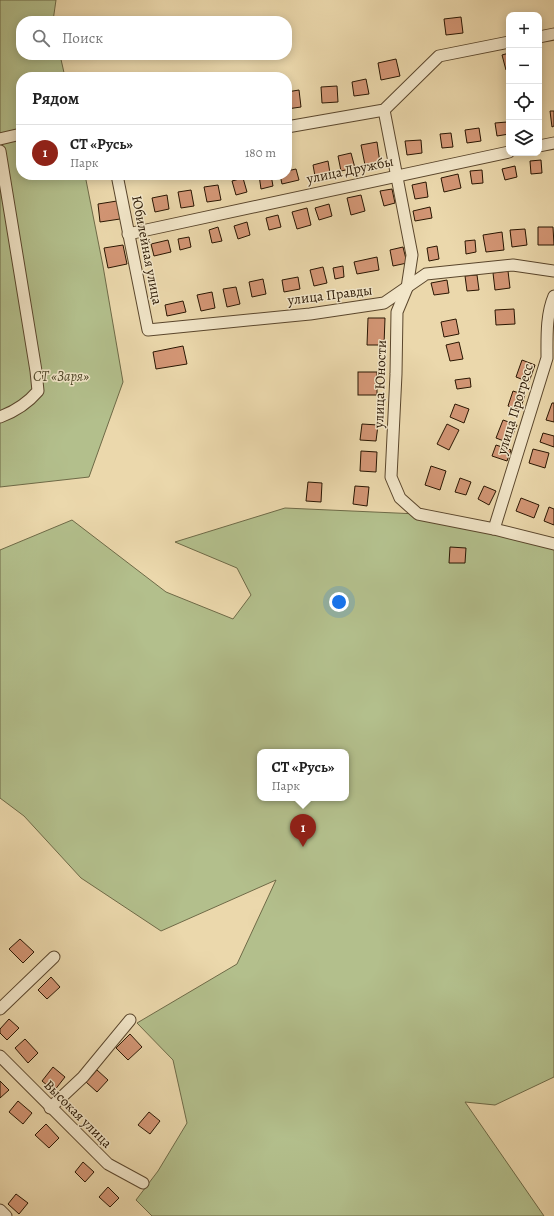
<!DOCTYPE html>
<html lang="ru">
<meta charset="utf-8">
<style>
body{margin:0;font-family:Alegreya,serif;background:#f2f2f2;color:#222}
.controls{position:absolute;right:12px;top:12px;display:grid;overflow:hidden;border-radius:8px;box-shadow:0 2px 10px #0003}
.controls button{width:36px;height:36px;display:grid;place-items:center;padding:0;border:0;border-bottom:1px solid #e0e0e0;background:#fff;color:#222;font:20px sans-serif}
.you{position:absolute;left:339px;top:602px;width:14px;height:14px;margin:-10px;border:3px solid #fff;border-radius:50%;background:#1a73e8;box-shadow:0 0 0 6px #1a73e833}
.badge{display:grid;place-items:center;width:26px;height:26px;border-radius:50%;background:#8f2418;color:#fff;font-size:13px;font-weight:700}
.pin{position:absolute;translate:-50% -33px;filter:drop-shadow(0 1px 2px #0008)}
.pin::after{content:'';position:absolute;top:21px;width:14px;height:12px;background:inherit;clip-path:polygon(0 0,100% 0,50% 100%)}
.popup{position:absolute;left:257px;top:749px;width:92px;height:52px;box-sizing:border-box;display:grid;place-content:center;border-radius:8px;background:#fff;filter:drop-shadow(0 1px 3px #0005);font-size:13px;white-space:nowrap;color:#767676}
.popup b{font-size:15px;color:#222}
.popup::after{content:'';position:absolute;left:50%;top:100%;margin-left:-8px;border:8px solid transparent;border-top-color:#fff}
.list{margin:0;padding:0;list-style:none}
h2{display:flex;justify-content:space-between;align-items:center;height:52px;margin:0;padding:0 16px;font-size:17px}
h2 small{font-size:13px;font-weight:400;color:#767676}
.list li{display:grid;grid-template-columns:26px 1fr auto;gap:12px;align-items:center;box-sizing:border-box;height:56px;padding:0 16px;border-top:1px solid #e0e0e0}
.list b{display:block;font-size:15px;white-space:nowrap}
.list p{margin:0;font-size:13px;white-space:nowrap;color:#767676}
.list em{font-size:13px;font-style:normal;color:#767676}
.icon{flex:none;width:22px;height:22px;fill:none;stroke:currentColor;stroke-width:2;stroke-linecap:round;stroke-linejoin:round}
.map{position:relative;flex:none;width:554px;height:1216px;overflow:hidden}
.search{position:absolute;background:#fff;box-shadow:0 2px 10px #0003;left:16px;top:16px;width:276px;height:44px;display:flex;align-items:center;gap:10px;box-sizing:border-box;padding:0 14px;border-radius:16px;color:#767676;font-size:15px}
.panel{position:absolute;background:#fff;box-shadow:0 2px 10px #0003;left:16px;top:72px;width:276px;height:108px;border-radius:16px}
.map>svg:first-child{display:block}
.green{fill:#b3bf8c;stroke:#6e6a47;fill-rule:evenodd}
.building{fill:#d39675;stroke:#291602}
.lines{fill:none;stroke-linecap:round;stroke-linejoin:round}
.minor-casing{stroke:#5a462c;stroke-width:13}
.minor{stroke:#f2e6c9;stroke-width:11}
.labels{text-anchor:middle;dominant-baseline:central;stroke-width:3;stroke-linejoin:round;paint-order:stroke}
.street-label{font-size:14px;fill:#291602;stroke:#f2e6c9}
.park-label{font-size:14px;font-style:italic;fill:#52492b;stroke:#f2e6c9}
</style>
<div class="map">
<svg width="554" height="1216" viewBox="0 0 554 1216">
<rect width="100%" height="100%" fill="#ebd8ac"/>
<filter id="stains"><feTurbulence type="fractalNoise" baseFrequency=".005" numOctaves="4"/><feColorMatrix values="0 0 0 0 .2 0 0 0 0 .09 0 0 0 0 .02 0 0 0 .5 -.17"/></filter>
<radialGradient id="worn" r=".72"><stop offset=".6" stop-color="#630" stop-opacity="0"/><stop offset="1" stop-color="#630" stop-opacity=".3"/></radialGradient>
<g class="green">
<path d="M0 0H56L53 21H21V55H60L65 77H21V175H85L103 266 123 382 89 477 0 487Z"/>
<path d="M285 508 418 514 554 544V1077L495 1105 465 1102 544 1216H152L136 1200 158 1171 187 1123 173 1060 137 1023 237 964 276 880 161 931 81 878 24 816 0 798V550L72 520 166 592 233 619 251 595 237 568 175 542ZM260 752H346V798H260Z"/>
</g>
<g class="building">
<path d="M461 17 463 33 446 35 444 19Z"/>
<path d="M509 53V69L506 70 502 55Z"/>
<path d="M396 59 400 76 381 80 378 63Z"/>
<path d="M366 79 369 94 354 96 352 82Z"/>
<path d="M337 86 338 102 322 103 321 87Z"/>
<path d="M299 90 301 107 287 109V92Z"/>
<path d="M550 111H554V126L552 127Z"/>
<path d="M507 122 509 134 497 136 495 123Z"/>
<path d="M479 128 481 141 467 143 465 130Z"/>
<path d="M451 133 453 147 442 148 440 134Z"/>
<path d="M421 140 422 153 407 155 405 141Z"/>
<path d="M377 142 380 163 365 165 361 145Z"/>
<path d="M351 153 355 168 341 171 338 156Z"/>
<path d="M541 160 542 173 531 174 530 161Z"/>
<path d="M328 161 330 173 315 176 313 165Z"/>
<path d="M515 166 517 177 505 180 502 169Z"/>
<path d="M296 169 299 180 282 184 280 175H287V171Z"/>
<path d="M482 170 483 183 472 184 470 171Z"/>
<path d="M458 174 461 188 444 192 441 178Z"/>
<path d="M259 175H271L273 186 261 189Z"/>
<path d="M243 178 247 192 236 195 232 181Z"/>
<path d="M426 182 428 197 415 199 412 185Z"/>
<path d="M218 185 221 200 207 202 204 187Z"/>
<path d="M392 189 395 203 384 206 380 191Z"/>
<path d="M191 190 194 206 181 208 178 192Z"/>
<path d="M167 195 169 209 155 212 152 198Z"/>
<path d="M361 195 365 211 351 215 347 198Z"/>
<path d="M117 201 120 219 100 222 98 204Z"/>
<path d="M329 204 332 216 319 220 315 208Z"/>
<path d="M430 207 432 218 415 221 413 211Z"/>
<path d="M307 208 311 225 297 229 292 212Z"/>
<path d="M278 215 281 227 269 230 266 218Z"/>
<path d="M247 222 250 235 238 239 234 226Z"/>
<path d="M218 227 222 241 212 243 209 230Z"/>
<path d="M538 227H553L554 245H538Z"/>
<path d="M525 229 527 245 512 247 510 230Z"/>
<path d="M502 232 504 250 486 252 483 235Z"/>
<path d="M189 237 191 247 180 250 178 239Z"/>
<path d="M168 240 171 252 154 256 151 244Z"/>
<path d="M475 240 476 252 466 254 465 241Z"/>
<path d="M123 245 127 264 108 268 104 248Z"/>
<path d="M437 246 439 259 429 261 427 248Z"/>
<path d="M403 247 407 263 393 266 390 250Z"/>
<path d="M377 257 379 270 357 274 354 262Z"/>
<path d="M343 266 344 277 335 279 333 268Z"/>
<path d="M323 267 327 283 314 286 310 270Z"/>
<path d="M508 271 510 288 495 290 493 273Z"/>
<path d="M477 275 479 290 467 291 465 276Z"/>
<path d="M298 277 300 289 284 292 282 280Z"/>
<path d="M263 279 266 294 252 297 249 282Z"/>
<path d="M447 280 449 293 434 295 431 283Z"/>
<path d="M236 287 240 304 227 307 223 289Z"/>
<path d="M212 292 215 308 201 311 197 295Z"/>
<path d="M183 301 186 312 167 316 165 305Z"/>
<path d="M514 309 515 324 496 325 495 310Z"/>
<path d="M368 318H385L384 345H367Z"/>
<path d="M456 319 459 334 444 337 441 322Z"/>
<path d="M459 342 463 359 450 361 446 345Z"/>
<path d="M183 346 187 364 156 369 153 352Z"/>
<path d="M522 360 535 365 529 382 516 377Z"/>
<rect x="358" y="372" width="19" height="23"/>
<path d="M470 378 471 387 457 389 455 380Z"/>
<path d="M513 391 525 395 520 410 508 406Z"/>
<path d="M552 403H554V422L546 420Z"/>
<path d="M455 404 469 409 464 423 450 417Z"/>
<path d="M503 420 517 425 509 443 496 438Z"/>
<path d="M362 424 378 425 376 441 360 440Z"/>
<path d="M447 424 459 430 449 450 437 444Z"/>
<path d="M543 433 554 436V447L540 442Z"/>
<path d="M496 445 511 450 507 461 492 456Z"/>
<path d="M533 449 549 453 545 468 529 463Z"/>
<path d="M361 451 377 452 376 472 360 471Z"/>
<path d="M431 466 446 471 440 490 425 485Z"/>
<path d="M460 478 471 482 466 495 455 492Z"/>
<path d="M308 482 322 483 321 502 306 501Z"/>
<path d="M355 486 369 487 367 506 353 504Z"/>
<path d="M484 486 496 491 489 505 478 499Z"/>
<path d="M521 498 539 505 534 518 516 511Z"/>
<path d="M549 507 554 509V525L544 521Z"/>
<path d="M450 547 466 548 465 563H449Z"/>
<path d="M20 939 34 952 23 963 9 949Z"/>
<path d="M51 977 60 987 47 999 38 990Z"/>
<path d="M9 1019 19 1028 7 1040 0 1033V1029Z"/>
<path d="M130 1034 142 1047 128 1060 116 1048Z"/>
<path d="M25 1039 38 1053 28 1063 15 1048Z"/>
<path d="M53 1067 65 1077 54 1091 42 1081Z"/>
<path d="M97 1070 108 1080 97 1092 86 1082Z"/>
<path d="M0 1081 9 1090 0 1098Z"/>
<path d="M18 1101 32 1113 23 1124 9 1112Z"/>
<path d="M149 1112 160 1121 150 1134 138 1125Z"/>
<path d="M46 1124 59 1138 49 1148 35 1135Z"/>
<path d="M83 1162 94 1172 85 1182 75 1172Z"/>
<path d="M108 1187 119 1198 110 1207 99 1197Z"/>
<path d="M16 1194 28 1203 19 1214 8 1204Z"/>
</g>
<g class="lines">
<g class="minor-casing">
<g id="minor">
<path d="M539 37 554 34"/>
<path d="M384 110 412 255 407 288 397 312 396 374 391 477 400 498 418 514 494 529 554 544"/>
<path d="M287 127 384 110 439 56 509 42"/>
<path d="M0 139 21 134"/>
<path d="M539 146 554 143"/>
<path d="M0 151 36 371 38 391C27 404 16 411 0 417"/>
<path d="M117 175 148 330 310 314 384 303 426 274 513 265 554 271"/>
<path d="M128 234 509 152"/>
<path d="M494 529 547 358C547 337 546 315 554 296"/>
<path d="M0 1009 54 957"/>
<path d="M0 1056 108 1164 143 1183"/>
<path d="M50 1108 83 1077 130 1020"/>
<path d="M0 1210 6 1216"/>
</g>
</g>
<use href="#minor" class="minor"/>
</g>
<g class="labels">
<g class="street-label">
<text transform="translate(350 170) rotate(-12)">улица Дружбы</text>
<text transform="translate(147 250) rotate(79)">Юбилейная улица</text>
<text transform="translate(330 295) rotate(-7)">улица Правды</text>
<text transform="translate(380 384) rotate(-88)">улица Юности</text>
<text transform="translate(515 409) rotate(-73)">улица Прогресс</text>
<text transform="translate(78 1114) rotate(45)">Высокая улица</text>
</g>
<g class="park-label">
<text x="61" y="376">СТ «Заря»</text>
</g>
</g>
<rect width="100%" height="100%" filter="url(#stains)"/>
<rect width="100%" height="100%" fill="url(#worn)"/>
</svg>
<div class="controls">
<button>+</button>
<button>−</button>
<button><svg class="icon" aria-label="locate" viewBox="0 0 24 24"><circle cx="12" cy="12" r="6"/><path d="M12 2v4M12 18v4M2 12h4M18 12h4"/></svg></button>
<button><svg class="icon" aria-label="layers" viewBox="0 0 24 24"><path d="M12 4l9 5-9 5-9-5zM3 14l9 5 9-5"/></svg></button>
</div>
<div class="you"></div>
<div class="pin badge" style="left:303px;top:847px">1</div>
<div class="popup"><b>СТ «Русь»</b>Парк</div>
<div class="search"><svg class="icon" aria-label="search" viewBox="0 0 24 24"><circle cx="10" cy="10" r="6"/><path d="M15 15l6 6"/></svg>Поиск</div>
<section class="panel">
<h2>Рядом<small></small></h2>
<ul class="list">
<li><span class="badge">1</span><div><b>СТ «Русь»</b><p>Парк</p></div><em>180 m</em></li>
</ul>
</section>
</div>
